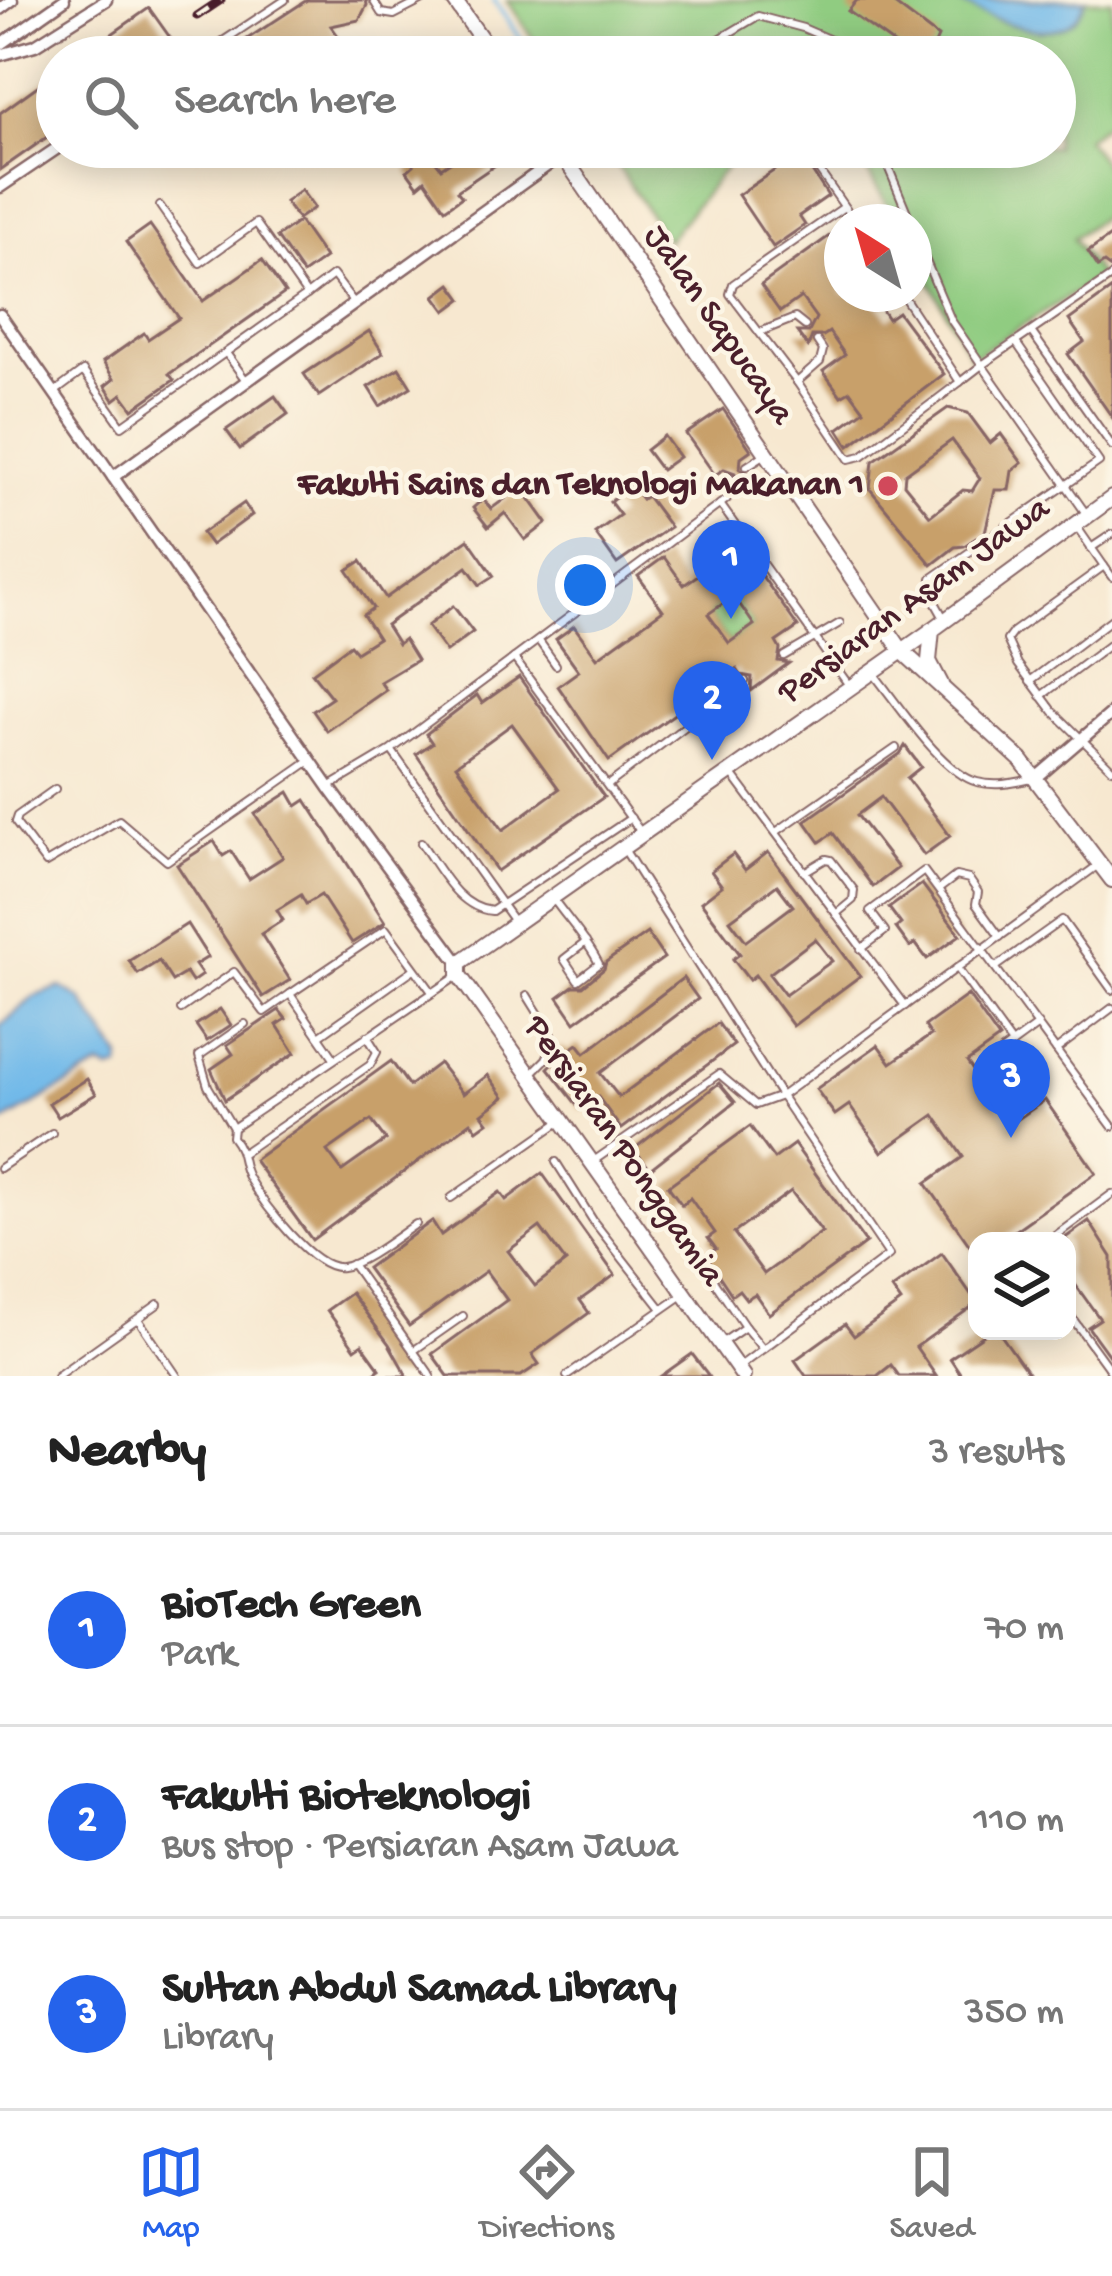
<!DOCTYPE html>
<meta charset="utf-8">
<style>
body{margin:0;font-family:"Gochi Hand",sans-serif;background:#f6f6f6;color:#222}
.controls{position:absolute;right:36px;bottom:36px;display:grid;overflow:hidden;border-radius:24px;box-shadow:0 6px 30px #0003}
.controls button{width:108px;height:108px;display:grid;place-items:center;padding:0;border:0;border-bottom:3px solid #e0e0e0;background:#fff;color:#222;font:60px sans-serif}
.compass{position:absolute;left:824px;top:204px;width:108px;height:108px;border-radius:50%;background:#fff;box-shadow:0 6px 30px #0003;rotate:323deg}
.you{position:absolute;left:585px;top:585px;width:42px;height:42px;margin:-30px;border:9px solid #fff;border-radius:50%;background:#1a73e8;box-shadow:0 0 0 18px #1a73e833}
.badge{display:grid;place-items:center;width:78px;height:78px;border-radius:50%;background:#2563eb;color:#fff;font-size:39px;font-weight:700}
.pin{position:absolute;translate:-50% -99px;filter:drop-shadow(0 3px 6px #0008)}
.pin::after{content:'';position:absolute;top:63px;width:42px;height:36px;background:inherit;clip-path:polygon(0 0,100% 0,50% 100%)}
.list{margin:0;padding:0;list-style:none}
h2{display:flex;justify-content:space-between;align-items:center;height:156px;margin:0;padding:0 48px;font-size:51px}
h2 small{font-size:39px;font-weight:400;color:#767676}
.list li{display:grid;grid-template-columns:78px 1fr auto;gap:36px;align-items:center;box-sizing:border-box;height:192px;padding:0 48px;border-top:3px solid #e0e0e0}
.list b{display:block;font-size:45px;white-space:nowrap}
.list p{margin:0;font-size:39px;white-space:nowrap;color:#767676}
.list em{font-size:39px;font-style:normal;color:#767676}
.icon{flex:none;width:66px;height:66px;fill:none;stroke:currentColor;stroke-width:2;stroke-linecap:round;stroke-linejoin:round}
.map{position:relative;flex:none;width:1112px;height:1376px;overflow:hidden}
.search{position:absolute;background:#fff;box-shadow:0 6px 30px #0003;left:36px;right:36px;top:36px;height:132px;display:flex;align-items:center;gap:30px;box-sizing:border-box;padding:0 42px;border-radius:66px;color:#767676;font-size:45px}
.sheet{height:732px;background:#fff}
nav{display:flex;justify-content:space-around;align-items:center;box-sizing:border-box;height:168px;border-top:3px solid #e0e0e0;background:#fff;font-size:33px;color:#767676}
nav a{display:grid;justify-items:center;gap:6px}
nav .on{color:#2563eb}
.map>svg:first-child{display:block}
.green{fill:#90cc81;stroke:#6d7656;stroke-width:3}
.water{fill:#71b9e9;stroke:#5e6c8a;stroke-width:3}
.lines{fill:none;stroke-linecap:round;stroke-linejoin:round}
.stream{stroke:#71b9e9;stroke-width:4.5}
.building{fill:#c8a06b;fill-rule:evenodd}
.service-casing{stroke:#876565;stroke-width:10}
.minor-casing{stroke:#876565;stroke-width:15}
.tertiary-casing{stroke:#876565;stroke-width:18}
.service{stroke:#fff;stroke-width:6}
.minor{stroke:#fff;stroke-width:10}
.tertiary{stroke:#fff;stroke-width:14}
.rail-casing{stroke:#4a1f2b;stroke-width:9}
.rail{stroke:#fcf5e5;stroke-width:4.5;stroke-dasharray:14;stroke-linecap:butt}
.poi-dot{fill:#d1495b;stroke:#fcf5e5;stroke-width:4.5}
.labels{text-anchor:middle;dominant-baseline:central;stroke-width:9;stroke-linejoin:round;paint-order:stroke}
.street-label{font-size:36px;fill:#4a1f2b;stroke:#fcf5e5}
.poi-label{font-size:36px;font-weight:bold;fill:#4a1f2b;stroke:#fcf5e5;text-anchor:end}
</style>
<div class="map">
<svg width="1112" height="1376" viewBox="0 0 1112 1376">
<rect width="100%" height="100%" fill="#fcf5e5"/>
<filter id="ink" filterUnits="userSpaceOnUse"><feTurbulence type="fractalNoise" baseFrequency=".00833" numOctaves="2"/><feDisplacementMap in="SourceGraphic" scale="24" xChannelSelector="R" yChannelSelector="G"/><feConvolveMatrix kernelMatrix="1 2 1 2 8 2 1 2 1" color-interpolation-filters="sRGB"/></filter>
<filter id="wash" filterUnits="userSpaceOnUse"><feTurbulence type="fractalNoise" baseFrequency=".004" numOctaves="4" result="noise"/><feDisplacementMap in="SourceGraphic" scale="48" xChannelSelector="R" yChannelSelector="G"/><feGaussianBlur stdDeviation="2.7" result="paint"/><feColorMatrix in="noise" values="0 0 0 0 0 0 0 0 0 0 0 0 0 0 0 0 0 1.4 0 .05"/><feComposite in="paint" operator="in"/></filter>
<g filter="url(#wash)">
<rect width="100%" height="100%" fill="#f7e8d0"/>
<g class="green">
<path d="M507 0H1112V120L1086 138 1112 176V210L1073 238 1100 277 971 358 914 252V222H897L853 147H1055V57H545Z"/>
<path d="M605 147H750L734 157 667 241Z"/>
<path d="M734 596 754 625 729 643 708 614Z"/>
</g>
<g class="water">
<path d="M952 0H1086C1066 60 990 16 952 0Z"/>
<path d="M61 987 81 999 121 1058 120 1068 110 1071 100 1066 0 1124V1026L35 996Z"/>
</g>
<g class="lines">
<path class="stream" d="M494 0 533 57"/>
</g>
<g id="blocks">
<g class="building">
<path d="M307 0H366L367 5 359 20 331 26 339 37 308 57H242L235 47Z"/>
<path d="M857 0H889L938 37 934 46 926 57H912L848 11Z"/>
<path d="M149 8 176 46 161 57H79Z"/>
<path d="M57 72V130L0 170V113Z"/>
<path d="M424 147 441 168 473 147H484L497 164 457 191 462 197 445 209 425 180 418 186 407 171 414 165 409 157Z"/>
<path d="M800 153 828 196 799 216 805 225 773 247 738 195Z"/>
<path d="M301 190 314 208 298 219 285 202Z"/>
<path d="M299 221 325 258 303 274 277 237Z"/>
<path d="M150 225 203 301 262 260 285 293 169 374 174 380 133 409 122 394 114 400 105 386 114 379 103 362 144 333 148 339 179 318 126 242Z"/>
<path d="M842 227V294H871L888 319 898 312 944 374 849 446 838 429 864 410 850 391 841 396 823 371 845 355 829 332 823 336H812L808 347 797 332H809L816 318 801 297 780 312 761 285Z"/>
<path d="M1112 235V269L1104 263 1098 267 1088 252Z"/>
<path d="M451 284 462 299 446 311 435 296Z"/>
<path d="M1112 289V417L1068 354 1084 342 1069 320Z"/>
<path d="M369 331 383 353 319 396 304 374Z"/>
<path d="M399 368 411 387 380 406 368 387Z"/>
<path d="M275 396 288 414 240 449 226 430Z"/>
<path d="M948 408 968 413 990 443 1001 434 1022 463 1012 471 1009 490H995L985 532 964 546 955 547 932 565 870 489 873 461ZM952 440 980 478 972 491 963 490 930 516 904 484 905 474Z"/>
<path d="M723 409 751 450 741 457 740 469 748 473 737 481 735 473 724 469 715 475 686 434Z"/>
<path d="M664 436 679 457 661 470 646 450Z"/>
<path d="M631 485 642 499 647 496 670 527 617 564 595 533 620 515 610 502Z"/>
<path d="M521 487 547 523 525 540 505 513 488 527 473 508 483 499 491 509Z"/>
<path d="M244 503 252 515 211 545 202 533Z"/>
<path d="M468 539 494 576 480 585 467 567 386 625 398 644 404 639 417 660 380 682 386 690 327 731 313 711 332 698 312 673 350 645 356 652 378 638 363 615 373 608 347 570 361 561 386 598Z"/>
<path d="M740 545 798 627 776 642 780 649 778 661 789 663 751 691 752 677 741 675 737 669 609 761 558 686 579 671 556 639 574 626 597 658 663 610 638 576 664 557 684 585ZM734 596 754 625 729 643 708 614Z"/>
<path d="M453 606 473 632 446 652 427 626Z"/>
<path d="M519 677 604 797 497 871 416 754 432 743 426 734 477 695 482 703ZM512 724 559 789 503 830 456 765Z"/>
<path d="M905 746 921 767 907 778 950 836 924 855 881 797 857 815 898 868 873 887 833 833 820 842 805 821 900 754Z"/>
<path d="M289 792 297 806 306 800 385 922 352 943 321 895 306 904 301 895 277 910 283 920 261 934 290 980 263 997 177 865 214 841 223 856 231 851 249 879 283 857 255 814Z"/>
<path d="M768 852 860 976 793 1026 755 975 749 980 733 959 740 954 701 902 722 886 711 871 733 854 745 870ZM777 885 793 906 746 941 730 920ZM815 939 832 961 785 995 769 974Z"/>
<path d="M922 884 960 935 927 959 915 943 910 947 896 928 901 924 889 908Z"/>
<path d="M187 924 208 957 195 965 202 975 192 982 186 973 172 981 159 961 138 974 129 961Z"/>
<path d="M647 933 664 958 575 1022 558 997 573 986H583L604 969 606 962Z"/>
<path d="M683 978 698 999 600 1073 619 1097 718 1023 734 1045 621 1129 598 1097 581 1110 548 1068 558 1058 560 1046 568 1051 578 1044 585 1053Z"/>
<path d="M968 995 999 1039 967 1062 1011 1124 1045 1100 1096 1173 1000 1241H977V1256L926 1183 963 1157 934 1115 882 1152 849 1105 835 1115 816 1089 878 1045 891 1063 931 1035 925 1026Z"/>
<path d="M220 1009 231 1025 207 1041 196 1025Z"/>
<path d="M279 1010 286 1019 277 1025 295 1053 225 1100 211 1069 233 1054 227 1045Z"/>
<path d="M391 1061 409 1086 439 1063 463 1094 488 1075 504 1097 482 1114 488 1122 477 1130 471 1122 312 1240 254 1160ZM371 1120 386 1140 342 1171 327 1151Z"/>
<path d="M87 1079 96 1094 58 1117 49 1103Z"/>
<path d="M719 1083 735 1102 650 1169 634 1149Z"/>
<path d="M750 1126 774 1159 794 1144 866 1243 769 1314 755 1294 746 1299 739 1290 732 1295 706 1256 716 1249 708 1238 715 1233 690 1198 682 1205 668 1186ZM791 1191 822 1232 764 1274 734 1233Z"/>
<path d="M542 1173 615 1275 580 1300 589 1313 532 1354 539 1364 521 1376H448L432 1354 507 1300 486 1271 409 1326 367 1268 432 1221 441 1235 500 1192 506 1200ZM540 1227 566 1262 535 1286 508 1251Z"/>
<path d="M1089 1221 1112 1257V1360L1088 1327 1100 1319 1067 1273V1241H1061Z"/>
<path d="M942 1253 977 1303 916 1347 936 1376H899L891 1365 877 1376H806L795 1360 845 1324 854 1336 901 1302 892 1289Z"/>
<path d="M351 1293 389 1344 407 1376H370L380 1369 362 1344 355 1349 327 1310Z"/>
<path d="M990 1331H998L1030 1376H962L950 1358Z"/>
<path d="M692 1354 709 1376H661Z"/>
</g>
</g>
</g>
<g filter="url(#ink)">
<use href="#blocks" fill-opacity="0" stroke="#876565" stroke-width="3"/>
<g class="lines">
<g class="service-casing">
<g id="service">
<path d="M373 0 381 13 394 15 423 0"/>
<path d="M206 57 208 51 285 0"/>
<path d="M689 57 758 16 803 28 870 57"/>
<path d="M821 147 813 158 816 166 855 222"/>
<path d="M880 147 911 222"/>
<path d="M844 207 733 284 730 294 797 382 849 459 862 456 960 382"/>
<path d="M914 233 951 320 982 365 1112 276"/>
<path d="M902 294 960 382 982 365 1087 515"/>
<path d="M307 295 333 275 355 304"/>
<path d="M760 332 795 318 805 326"/>
<path d="M1032 333 1112 446"/>
<path d="M226 353 245 379"/>
<path d="M797 382 820 362 823 350 817 341"/>
<path d="M56 391 83 371 122 426 307 295 256 223 200 263 160 206"/>
<path d="M747 466 764 455"/>
<path d="M720 504 848 684"/>
<path d="M1077 527 1104 566 1013 632 1007 640 1018 664 1053 711 1112 769"/>
<path d="M1091 548 1112 534"/>
<path d="M1104 566 1112 577"/>
<path d="M945 620 931 595 932 578 1099 462 1017 344"/>
<path d="M539 641 556 665"/>
<path d="M784 656 840 623"/>
<path d="M514 658 640 831"/>
<path d="M873 673C896 701 942 773 977 782 996 787 1013 783 1032 779"/>
<path d="M1030 681 1112 619"/>
<path d="M1041 696 1112 643"/>
<path d="M392 751 513 920"/>
<path d="M731 773 905 1006"/>
<path d="M608 785 745 681"/>
<path d="M329 787 391 750 727 499 730 478"/>
<path d="M55 789 17 816 15 822 46 863 119 820 167 861 310 761"/>
<path d="M776 832 896 748"/>
<path d="M421 843C440 869 458 908 492 911L631 818"/>
<path d="M624 849 781 1096 889 1255 740 1366"/>
<path d="M804 872 826 859 831 860 854 890 853 900 836 914"/>
<path d="M939 889 956 876 969 879 978 892 976 904 1000 937"/>
<path d="M554 900C569 921 588 941 599 964L578 980 564 959 586 942"/>
<path d="M861 949 885 931 870 911 924 871 1112 1126"/>
<path d="M996 967 1062 920 1112 990"/>
<path d="M957 968 1012 1044 985 1064"/>
<path d="M527 995 555 1040 546 1059 531 1074"/>
<path d="M181 1009 234 972 264 1012 290 994"/>
<path d="M319 1036 414 969"/>
<path d="M1012 1044 1038 1025"/>
<path d="M1056 1050 1112 1008"/>
<path d="M334 1058 290 994 386 929 432 992"/>
<path d="M233 1128 208 1086 199 1056 245 1024"/>
<path d="M244 1152 370 1065 377 1052 367 1036"/>
<path d="M595 1160 719 1074 756 1105 781 1096 1097 866"/>
<path d="M556 1162 594 1222 662 1309"/>
<path d="M0 1168 52 1133"/>
<path d="M451 1198 561 1121"/>
<path d="M659 1200 745 1327"/>
<path d="M416 1224C398 1236 362 1265 342 1267 313 1271 263 1203 249 1179 239 1161 246 1155 232 1137L233 1128 456 977"/>
<path d="M1048 1241 1112 1194"/>
<path d="M352 1264 431 1376"/>
<path d="M1067 1311 1112 1373"/>
<path d="M138 1319 177 1376"/>
<path d="M723 1342 745 1327 763 1349"/>
<path d="M413 1351 463 1316"/>
<path d="M57 1376 158 1304"/>
<path d="M567 1376 683 1295"/>
</g>
</g>
<g class="minor-casing">
<g id="minor">
<path d="M0 9 12 0"/>
<path d="M0 45 64 0"/>
<path d="M0 55 35 45 106 0"/>
<path d="M0 187 59 147"/>
<path d="M0 315 329 787 459 963"/>
<path d="M113 477 562 155"/>
<path d="M1036 778 1112 713"/>
</g>
</g>
<g class="tertiary-casing">
<g id="tertiary">
<path d="M454 0 494 57"/>
<path d="M557 147 902 651 1021 760 1112 880"/>
<path d="M932 630 929 661 941 684"/>
<path d="M743 1376 459 975V963L932 630 1112 498"/>
</g>
</g>
<use href="#service" class="service"/>
<use href="#minor" class="minor"/>
<use href="#tertiary" class="tertiary"/>
<g class="rail-casing">
<path id="rail" d="M197 16 221 0"/>
</g>
<use href="#rail" class="rail"/>
</g>
</g>
<circle class="poi-dot" cx="888" cy="486" r="12"/>
<g class="labels">
<g class="street-label">
<text transform="translate(717 326) rotate(55)">Jalan Sapucaya</text>
<text transform="translate(915 602) rotate(-36)">Persiaran Asam Jawa</text>
<text transform="translate(622 1152) rotate(55)">Persiaran Ponggamia</text>
</g>
<g class="poi-label">
<text x="864" y="486">Fakulti Sains dan Teknologi Makanan 1</text>
</g>
</g>
</svg>
<div class="controls">
<button><svg class="icon" aria-label="layers" viewBox="0 0 24 24"><path d="M12 4l9 5-9 5-9-5zM3 14l9 5 9-5"/></svg></button>
</div>
<svg class="compass" viewBox="-18 -18 36 36"><path d="M0-13l5 13h-10z" fill="#e53935"/><path d="M0 13l5-13h-10z" fill="#767676"/></svg>
<div class="you"></div>
<div class="pin badge" style="left:731px;top:619px">1</div>
<div class="pin badge" style="left:712px;top:760px">2</div>
<div class="pin badge" style="left:1011px;top:1138px">3</div>
<div class="search"><svg class="icon" aria-label="search" viewBox="0 0 24 24"><circle cx="10" cy="10" r="6"/><path d="M15 15l6 6"/></svg>Search here</div>
</div>
<section class="sheet">
<h2>Nearby<small>3 results</small></h2>
<ul class="list">
<li><span class="badge">1</span><div><b>BioTech Green</b><p>Park</p></div><em>70 m</em></li>
<li><span class="badge">2</span><div><b>Fakulti Bioteknologi</b><p>Bus stop · Persiaran Asam Jawa</p></div><em>110 m</em></li>
<li><span class="badge">3</span><div><b>Sultan Abdul Samad Library</b><p>Library</p></div><em>350 m</em></li>
</ul>
</section>
<nav>
<a class="on"><svg class="icon" aria-label="map" viewBox="0 0 24 24"><path d="M3 6l6-2 6 2 6-2v14l-6 2-6-2-6 2zM9 4v14M15 6v14"/></svg>Map</a>
<a><svg class="icon" aria-label="directions" viewBox="0 0 24 24"><path d="M12 3l9 9-9 9-9-9zM9 14v-3h6M13 9l2 2-2 2"/></svg>Directions</a>
<a><svg class="icon" aria-label="saved" viewBox="0 0 24 24"><path d="M7 4h10v16l-5-4-5 4z"/></svg>Saved</a>
</nav>
